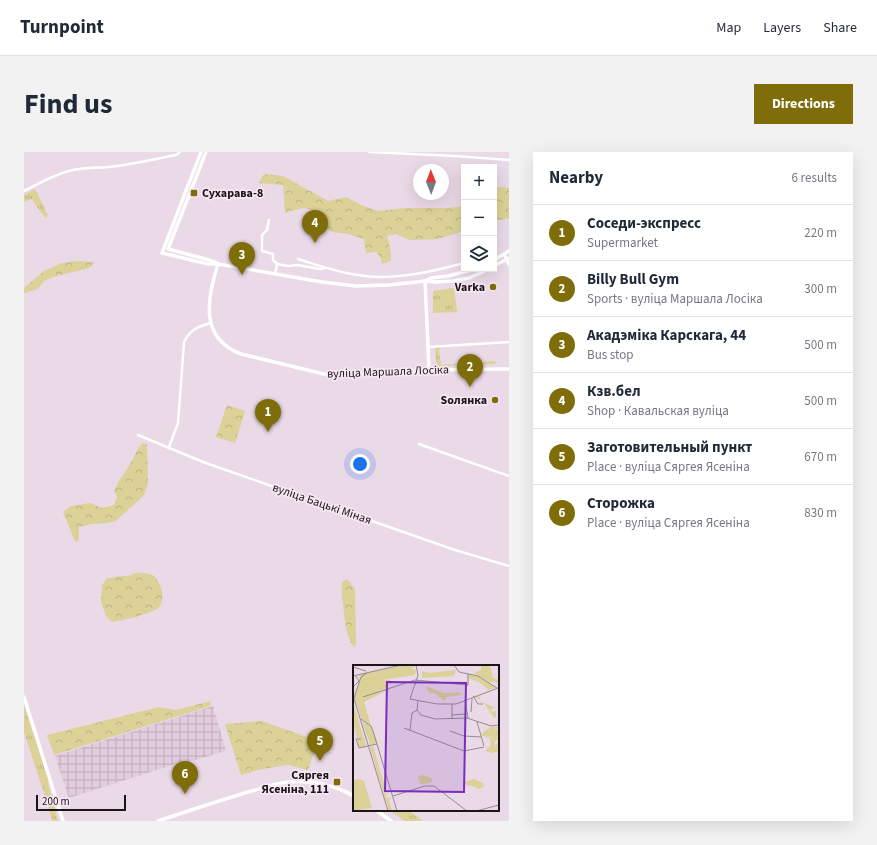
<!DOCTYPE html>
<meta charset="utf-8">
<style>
body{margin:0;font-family:"Source Sans 3",sans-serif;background:#f2f2f3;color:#1f2937}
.controls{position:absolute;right:12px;top:12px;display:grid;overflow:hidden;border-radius:0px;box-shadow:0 4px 16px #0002}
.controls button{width:36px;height:36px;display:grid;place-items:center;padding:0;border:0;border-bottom:1px solid #e0e1e3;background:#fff;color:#1f2937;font:20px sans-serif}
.compass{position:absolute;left:389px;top:12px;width:36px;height:36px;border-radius:50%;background:#fff;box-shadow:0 4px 16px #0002;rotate:359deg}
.scale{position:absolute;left:12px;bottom:10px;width:90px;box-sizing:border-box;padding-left:4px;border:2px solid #1b1519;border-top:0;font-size:11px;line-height:14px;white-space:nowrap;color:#1b1519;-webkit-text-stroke:3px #f7e6f3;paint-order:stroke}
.you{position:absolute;left:336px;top:312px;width:14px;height:14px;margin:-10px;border:3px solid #fff;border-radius:50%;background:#1a73e8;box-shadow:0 0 0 6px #1a73e833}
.badge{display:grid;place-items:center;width:26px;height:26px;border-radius:50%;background:#7e6d09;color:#fff;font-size:13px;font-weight:700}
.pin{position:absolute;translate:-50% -33px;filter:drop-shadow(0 1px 2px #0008)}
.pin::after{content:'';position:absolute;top:21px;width:14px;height:12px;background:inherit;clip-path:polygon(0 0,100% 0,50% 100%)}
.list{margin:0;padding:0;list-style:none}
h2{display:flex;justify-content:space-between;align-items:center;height:52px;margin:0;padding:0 16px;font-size:17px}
h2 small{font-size:13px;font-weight:400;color:#747a83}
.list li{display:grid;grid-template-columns:26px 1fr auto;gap:12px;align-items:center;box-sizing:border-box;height:56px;padding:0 16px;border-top:1px solid #e0e1e3}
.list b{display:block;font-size:15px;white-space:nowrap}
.list p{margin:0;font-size:13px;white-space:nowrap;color:#747a83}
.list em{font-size:13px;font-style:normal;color:#747a83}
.icon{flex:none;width:22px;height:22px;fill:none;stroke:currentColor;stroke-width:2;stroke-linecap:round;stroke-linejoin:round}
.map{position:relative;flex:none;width:485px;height:669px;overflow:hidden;border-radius:0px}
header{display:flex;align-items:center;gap:24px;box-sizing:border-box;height:56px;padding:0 20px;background:#fff;border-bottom:1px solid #e0e1e3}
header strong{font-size:19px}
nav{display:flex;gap:22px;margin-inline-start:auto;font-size:14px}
.intro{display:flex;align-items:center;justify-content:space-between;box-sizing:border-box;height:96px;padding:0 24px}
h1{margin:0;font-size:28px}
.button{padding:10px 18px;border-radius:0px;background:#7e6d09;color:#fff;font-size:14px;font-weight:700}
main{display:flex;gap:24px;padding:0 24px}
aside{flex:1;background:#fff;border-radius:0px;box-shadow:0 4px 16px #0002}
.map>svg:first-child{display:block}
.industrial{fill:url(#industrial-grid)}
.grass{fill:url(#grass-tufts)}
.forest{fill:url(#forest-crowns)}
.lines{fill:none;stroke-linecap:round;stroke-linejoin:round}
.minor{stroke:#fff;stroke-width:2.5}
.tertiary{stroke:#fff;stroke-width:3}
.secondary{stroke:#fff;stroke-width:3.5}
.poi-dot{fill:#7e6d09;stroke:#f7e6f3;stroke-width:1.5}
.labels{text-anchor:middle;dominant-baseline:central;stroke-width:3.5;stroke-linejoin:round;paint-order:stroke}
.poi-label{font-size:12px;font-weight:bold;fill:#1b1519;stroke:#f7e6f3;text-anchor:end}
.street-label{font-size:12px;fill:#1b1519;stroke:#f7e6f3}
.inset-road{fill:none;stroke:#978b94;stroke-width:1}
.view{fill:#7b2cbf;fill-opacity:0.15;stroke:#7b2cbf;stroke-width:2}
.inset-edge{fill:none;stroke:#1b1519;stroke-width:2}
</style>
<header>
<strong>Turnpoint</strong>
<nav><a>Map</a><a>Layers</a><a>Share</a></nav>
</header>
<div class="intro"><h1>Find us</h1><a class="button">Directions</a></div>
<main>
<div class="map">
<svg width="485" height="669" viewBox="0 0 485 669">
<defs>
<pattern id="industrial-grid" width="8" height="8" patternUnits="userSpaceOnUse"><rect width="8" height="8" fill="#e2cbdc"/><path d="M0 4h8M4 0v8" fill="none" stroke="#c1adbc"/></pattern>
<pattern id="grass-tufts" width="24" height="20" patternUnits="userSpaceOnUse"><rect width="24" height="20" fill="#dcd197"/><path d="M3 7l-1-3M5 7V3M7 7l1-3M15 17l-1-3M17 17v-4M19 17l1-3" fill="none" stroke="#bcb382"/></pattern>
<pattern id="forest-crowns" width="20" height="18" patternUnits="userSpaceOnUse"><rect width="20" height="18" fill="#dcd197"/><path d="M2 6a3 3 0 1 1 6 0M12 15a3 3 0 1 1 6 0" fill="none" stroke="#bcb382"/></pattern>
</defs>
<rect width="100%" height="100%" fill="#ead9e6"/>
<path class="industrial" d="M189 554 202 599 157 612 156 610 146 614H145L45 646 31 604Z"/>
<g class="grass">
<path d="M11 37 24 63 22 66 16 59 8 47 0 50V43Z"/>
<path d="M430 136 433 160 409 161V139Z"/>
<path d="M416 195V197L415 198 417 213 471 209 472 212 414 214 412 210 411 196Z"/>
<path d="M0 553 25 629 24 631 34 669H28L20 641 18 635 0 580Z"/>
<path d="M365 658H384L399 669H381Z"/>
</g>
<g class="forest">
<path d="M240 22 259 24 304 49 322 45 337 53 354 59 382 56H423L440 54V79L414 87 386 88 372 82 363 84 367 100V109L358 112 357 106 352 100 342 101 340 87 324 82 308 80 295 74 297 64C286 53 275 56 262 61L261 59 259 33 235 31Z"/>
<path d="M476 35 485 36V66C480 67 474 70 470 67V36Z"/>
<path d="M53 109 71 110 65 116 29 125 20 129 14 137 0 141V136L20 119 38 111Z"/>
<path d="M203 253 221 259 211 291 192 285Z"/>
<path d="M119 291 123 293 124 332 120 343 92 369 83 371 68 372 55 375V388L52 390 51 389 39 360 47 354 66 351 78 356 90 353 93 344 90 339C94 329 102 320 107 310 112 303 112 297 119 291Z"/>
<path d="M112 421C118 421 126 421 130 424 137 430 142 448 135 455 130 461 97 469 88 470L82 464 77 450 78 433 83 426C87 426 91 425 96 424 104 424 105 424 112 421Z"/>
<path d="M323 427 331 437 332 493 330 495C321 483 321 467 319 452 318 444 317 438 318 430Z"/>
<path d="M187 549 186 554 30 603 23 583 135 555 152 558Z"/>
<path d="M238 569 294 589 284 618 264 613 238 617 217 623 201 572Z"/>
</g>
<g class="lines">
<g class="minor">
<path d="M345 0 431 4 485 8"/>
<path d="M0 39C14 32 29 23 45 19 58 15 72 16 85 15 108 13 130 7 152 3L156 0"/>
<path d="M245 68 243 78 238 83V99L249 102V108L253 112 264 114 273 113 296 117 301 116"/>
<path d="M274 107C293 113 315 121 334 123 368 129 407 120 440 111"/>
<path d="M251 122 253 112"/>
<path d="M404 195 485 190"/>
<path d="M114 283 179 310 431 398 485 414"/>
<path d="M395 292 485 324"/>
<path d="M145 295 154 271 160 190C166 178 173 175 186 171"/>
</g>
<path class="tertiary" d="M480 102 485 113"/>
<g class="secondary">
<path d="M177 0 138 101 184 112H194L298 130 332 134 365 133 401 129 412 130 429 129 445 126 465 117"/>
<path d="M182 0 144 97 185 108 193 111"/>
<path d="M470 108 485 99"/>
<path d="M194 112C183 146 175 186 217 202L300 222H330L405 218 485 217"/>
<path d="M470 114 485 106"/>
<path d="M401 129 405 218"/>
<path d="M401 129 407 126 424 124 451 117"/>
<path d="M0 545 39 669"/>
<path d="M352 658 367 669"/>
<path d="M134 669C164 659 194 649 224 640 237 637 251 631 265 630 288 628 310 633 330 644"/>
</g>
</g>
<g class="poi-dot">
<rect x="166" y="37" width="8" height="8" rx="2"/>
<circle cx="469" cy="135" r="4"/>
<circle cx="471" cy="248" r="4"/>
<rect x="309" y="626" width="8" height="8" rx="2"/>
</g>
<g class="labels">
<g class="poi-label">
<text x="178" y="41" text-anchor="start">Сухарава-8</text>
<text x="461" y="135">Varka</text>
<text x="463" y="248">Sолянка</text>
<text x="305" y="623">Сяргея<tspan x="305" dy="14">Ясеніна, 111</tspan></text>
</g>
<g class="street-label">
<text transform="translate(364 220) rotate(-2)">вуліца Маршала Лосіка</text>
<text transform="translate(298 352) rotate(19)">вуліца Бацькі Міная</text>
</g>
</g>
<g transform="translate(329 513)">
<rect width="146" height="146" fill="#ead9e6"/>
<path d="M51 0 63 1 58 4 63 5 62 10 29 15H39L33 17 34 22 17 31 35 23 37 28 35 25 11 37 19 64 24 76 36 117 24 78 13 82H5V74L11 72 13 81 17 80 9 56 18 60 8 53 1 30 7 16 6 12H9L4 10ZM128 0H137L140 13 146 15V18L137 17 121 8 128 5ZM103 5 101 11 69 13V6L76 8ZM115 9 127 12V15L128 13 143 22 133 26 135 24 126 17 115 13ZM121 31H126L128 36 142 43 138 44 139 47 143 46V52L141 53 131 38ZM0 37 10 71 9 73H4L0 57ZM138 62H146L137 67 135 73 141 72 142 82 146 80V86L139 88 132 86 138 80 137 74 128 69ZM20 81 33 126 35 127 36 129 33 127V131L35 133 38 132 36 135 39 146H36L17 82ZM121 114 130 118 131 121 126 124 117 120 115 121 111 117Z" fill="#dcd197"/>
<path d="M73 21 91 28 107 27 108 30 93 32 92 36 81 28H76ZM146 64V71L143 72H146V80L145 82 142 80 146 77 144 74 142 77 140 72 129 71 131 68ZM71 110 80 114 78 118 67 119 65 111ZM7 114 11 116 19 143 0 146V115Z" fill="#dcd197"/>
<path class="inset-road" d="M63 0 65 10 57 34 84 39H103L145 23M101 0 106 7 125 11 144 23M0 2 13 6M0 11 48 0M0 22 6 16 2 10M0 30 35 146M120 31 125 39H130M10 32 62 15 115 20V9M1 33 8 12 14 8M112 35 115 53M65 36 64 45 68 50 82 54 115 53M99 39V54M118 47 119 34M99 50 113 49M114 53 138 61 146 60M8 54 18 61 20 66M124 57 131 81M51 63 111 86 131 82M57 65 59 48 64 45M20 66 44 146M97 66 111 71 128 72M8 74H3L6 83 24 79M40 131 72 121H81L114 146M123 146 146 140"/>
<path class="view" d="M34 17 113 18 111 127 32 126Z"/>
<rect width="146" height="146" class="inset-edge"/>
</g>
</svg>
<div class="controls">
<button>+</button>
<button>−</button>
<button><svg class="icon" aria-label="layers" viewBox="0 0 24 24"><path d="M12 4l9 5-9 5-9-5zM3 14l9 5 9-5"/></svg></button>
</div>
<svg class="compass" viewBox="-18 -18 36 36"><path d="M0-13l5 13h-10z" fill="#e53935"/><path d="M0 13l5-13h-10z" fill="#747a83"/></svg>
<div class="scale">200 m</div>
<div class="you"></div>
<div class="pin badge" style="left:244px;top:280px">1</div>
<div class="pin badge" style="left:446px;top:235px">2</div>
<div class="pin badge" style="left:218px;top:123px">3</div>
<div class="pin badge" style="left:291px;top:91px">4</div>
<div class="pin badge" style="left:296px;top:609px">5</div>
<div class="pin badge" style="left:161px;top:642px">6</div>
</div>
<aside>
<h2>Nearby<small>6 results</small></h2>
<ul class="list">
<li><span class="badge">1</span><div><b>Соседи-экспресс</b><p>Supermarket</p></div><em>220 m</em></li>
<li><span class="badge">2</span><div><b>Billy Bull Gym</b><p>Sports · вуліца Маршала Лосіка</p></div><em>300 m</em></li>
<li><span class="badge">3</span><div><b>Акадэміка Карскага, 44</b><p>Bus stop</p></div><em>500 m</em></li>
<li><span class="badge">4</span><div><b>Кзв.бел</b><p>Shop · Кавальская вуліца</p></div><em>500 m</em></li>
<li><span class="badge">5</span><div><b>Заготовительный пункт</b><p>Place · вуліца Сяргея Ясеніна</p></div><em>670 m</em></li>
<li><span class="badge">6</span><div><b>Сторожка</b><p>Place · вуліца Сяргея Ясеніна</p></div><em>830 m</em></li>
</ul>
</aside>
</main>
